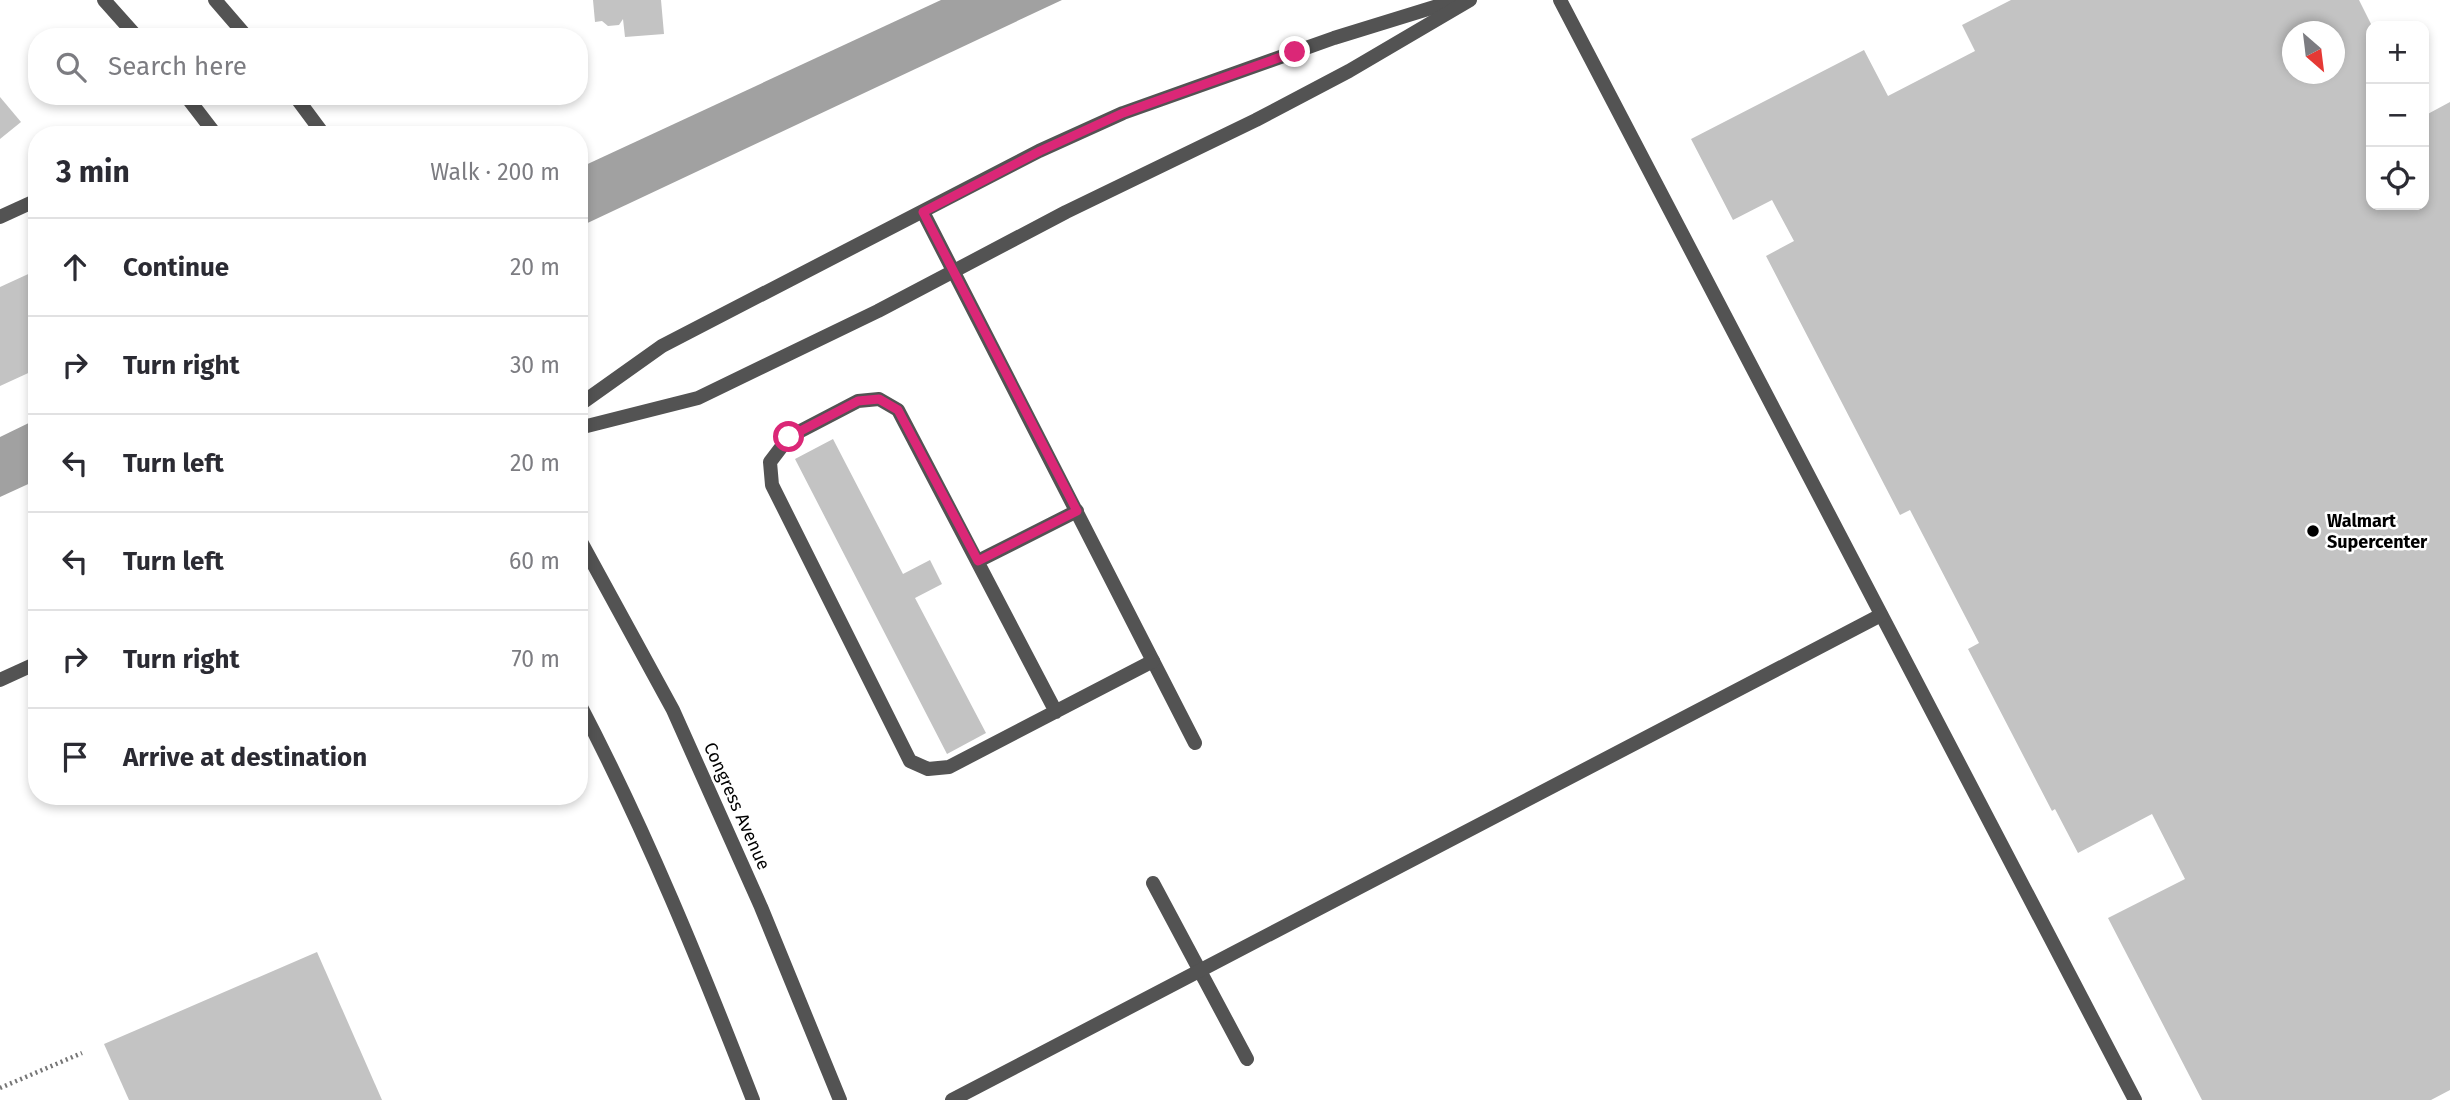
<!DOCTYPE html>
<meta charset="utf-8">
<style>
body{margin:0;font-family:"Fira Sans",sans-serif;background:#f2f2f3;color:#2b2b33}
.controls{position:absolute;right:21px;top:21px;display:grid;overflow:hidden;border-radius:14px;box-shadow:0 4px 10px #0003}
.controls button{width:63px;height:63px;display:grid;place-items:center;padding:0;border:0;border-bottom:2px solid #e1e1e2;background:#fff;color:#2b2b33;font:35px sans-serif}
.compass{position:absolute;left:2282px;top:21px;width:63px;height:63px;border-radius:50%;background:#fff;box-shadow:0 4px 10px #0003;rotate:152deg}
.stop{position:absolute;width:21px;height:21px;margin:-16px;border:5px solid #db2777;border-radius:50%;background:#fff}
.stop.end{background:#db2777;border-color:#fff;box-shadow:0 2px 7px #0008}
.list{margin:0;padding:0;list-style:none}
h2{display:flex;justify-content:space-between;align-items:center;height:91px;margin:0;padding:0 28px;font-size:30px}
h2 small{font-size:23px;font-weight:400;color:#7c7c81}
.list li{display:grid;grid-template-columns:46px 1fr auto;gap:21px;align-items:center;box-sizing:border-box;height:98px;padding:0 28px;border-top:2px solid #e1e1e2}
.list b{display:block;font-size:26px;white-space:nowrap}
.list em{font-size:23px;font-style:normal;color:#7c7c81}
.icon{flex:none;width:38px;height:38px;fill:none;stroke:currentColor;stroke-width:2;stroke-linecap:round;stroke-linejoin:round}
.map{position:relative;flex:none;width:2450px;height:1100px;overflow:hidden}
.search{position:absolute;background:#fff;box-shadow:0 4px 10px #0003;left:28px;top:28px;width:560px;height:77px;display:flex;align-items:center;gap:18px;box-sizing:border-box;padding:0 24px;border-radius:28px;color:#7c7c81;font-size:26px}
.panel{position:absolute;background:#fff;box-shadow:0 4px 10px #0003;left:28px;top:126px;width:560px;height:679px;border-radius:28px}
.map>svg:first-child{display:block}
.water{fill:#a1a1a1}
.building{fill:#c3c3c3;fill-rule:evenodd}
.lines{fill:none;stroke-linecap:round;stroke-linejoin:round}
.path{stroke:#757575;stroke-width:4.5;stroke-dasharray:2 3.5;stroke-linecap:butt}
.service{stroke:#535353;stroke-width:14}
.minor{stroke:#535353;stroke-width:14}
.tertiary{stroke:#535353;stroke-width:14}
.route{stroke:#db2777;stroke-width:9}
.poi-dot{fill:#000;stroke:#fff;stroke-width:2.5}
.labels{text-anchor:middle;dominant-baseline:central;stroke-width:5;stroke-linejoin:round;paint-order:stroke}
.poi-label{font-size:18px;font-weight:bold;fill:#000;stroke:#fff;text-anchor:start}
.street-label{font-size:18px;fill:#000;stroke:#fff}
</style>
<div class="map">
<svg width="2450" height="1100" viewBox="0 0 2450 1100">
<rect width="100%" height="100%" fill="#fff"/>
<g class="water">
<path d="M941 0H1062L579 227V168Z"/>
<path d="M37 419V480L0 497V437Z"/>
</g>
<g class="building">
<path d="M593 0H661L664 34 625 37 623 19 619 25 608 26 602 21 595 22Z"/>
<path d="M2011 0H2359L2372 26 2371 205H2424V116L2450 102V1090L2431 1100H2202L2108 918 2185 879 2152 814 2078 853 2055 809 2052 811 1968 649 1979 643 1910 510 1900 515 1766 256 1794 241 1772 200 1733 220 1691 139 1864 50 1888 96 1975 51 1962 25ZM2292 32H2334V74H2292Z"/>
<path d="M0 97 21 122 0 139Z"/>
<path d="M37 270V369L0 386V287Z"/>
<path d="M833 439 903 574 930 560 942 584 915 598 986 733 947 754 795 459Z"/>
<path d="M317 952 382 1100H129L104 1044Z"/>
</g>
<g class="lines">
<path class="path" d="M0 1088 82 1053"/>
<g class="service">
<path d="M1560 0 2135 1100"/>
<path d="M923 212 1195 743"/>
<path d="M579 405 662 346 1039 151 1123 113 1334 38 1457 0"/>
<path d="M579 428 698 398 878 311 1066 212 1256 120 1349 71 1470 0"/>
<path d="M978 561 1077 511"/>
<path d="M1056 712 898 410 879 399 858 401 789 437 770 462 772 485 910 761 928 769 949 767 1153 661"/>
<path d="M1153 883 1247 1059"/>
<path d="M952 1100 1881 615"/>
</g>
<path class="minor" d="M0 217 37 200"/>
<g class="tertiary">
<path d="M104 0 137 37"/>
<path d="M215 0 247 37"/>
<path d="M186 96 216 135"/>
<path d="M295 96 324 135"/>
<path d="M579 538 673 710 761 907 840 1100"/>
<path d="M0 680 37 663"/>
<path d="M579 703C646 831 701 966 753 1100"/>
</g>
</g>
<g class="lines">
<path class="route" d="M789 437 858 401 879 399 898 410 978 561 1077 511 923 212 1040 151 1123 113 1295 52"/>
</g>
<circle class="poi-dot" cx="2313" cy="531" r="7"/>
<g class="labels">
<g class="poi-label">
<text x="2327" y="521">Walmart<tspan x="2327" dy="21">Supercenter</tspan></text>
</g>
<g class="street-label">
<text transform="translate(737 806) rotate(66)">Congress Avenue</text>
</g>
</g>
</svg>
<div class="controls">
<button>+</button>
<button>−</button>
<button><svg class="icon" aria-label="locate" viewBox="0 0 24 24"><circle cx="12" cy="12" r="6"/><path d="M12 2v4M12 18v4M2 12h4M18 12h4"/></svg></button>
</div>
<svg class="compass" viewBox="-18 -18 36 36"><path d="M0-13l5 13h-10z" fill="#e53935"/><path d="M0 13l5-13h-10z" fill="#7c7c81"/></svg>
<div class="stop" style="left:789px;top:437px"></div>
<div class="stop end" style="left:1295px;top:52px"></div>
<div class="search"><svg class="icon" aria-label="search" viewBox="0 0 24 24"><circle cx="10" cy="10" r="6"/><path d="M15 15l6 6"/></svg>Search here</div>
<section class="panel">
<h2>3 min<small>Walk · 200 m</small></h2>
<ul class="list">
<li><svg class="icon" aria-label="ahead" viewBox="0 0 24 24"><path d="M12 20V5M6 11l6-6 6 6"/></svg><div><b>Continue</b></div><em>20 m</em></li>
<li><svg class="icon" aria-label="right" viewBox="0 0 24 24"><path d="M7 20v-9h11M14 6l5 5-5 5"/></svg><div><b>Turn right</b></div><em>30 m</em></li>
<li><svg class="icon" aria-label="left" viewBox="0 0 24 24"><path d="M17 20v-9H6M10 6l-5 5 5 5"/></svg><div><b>Turn left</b></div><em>20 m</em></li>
<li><svg class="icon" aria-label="left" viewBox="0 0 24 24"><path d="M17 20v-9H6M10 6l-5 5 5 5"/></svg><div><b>Turn left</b></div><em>60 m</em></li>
<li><svg class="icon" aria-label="right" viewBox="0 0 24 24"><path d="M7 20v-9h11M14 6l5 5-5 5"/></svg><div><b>Turn right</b></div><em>70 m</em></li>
<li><svg class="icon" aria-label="arrive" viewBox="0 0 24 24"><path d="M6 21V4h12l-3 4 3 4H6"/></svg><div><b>Arrive at destination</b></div></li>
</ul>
</section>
</div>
